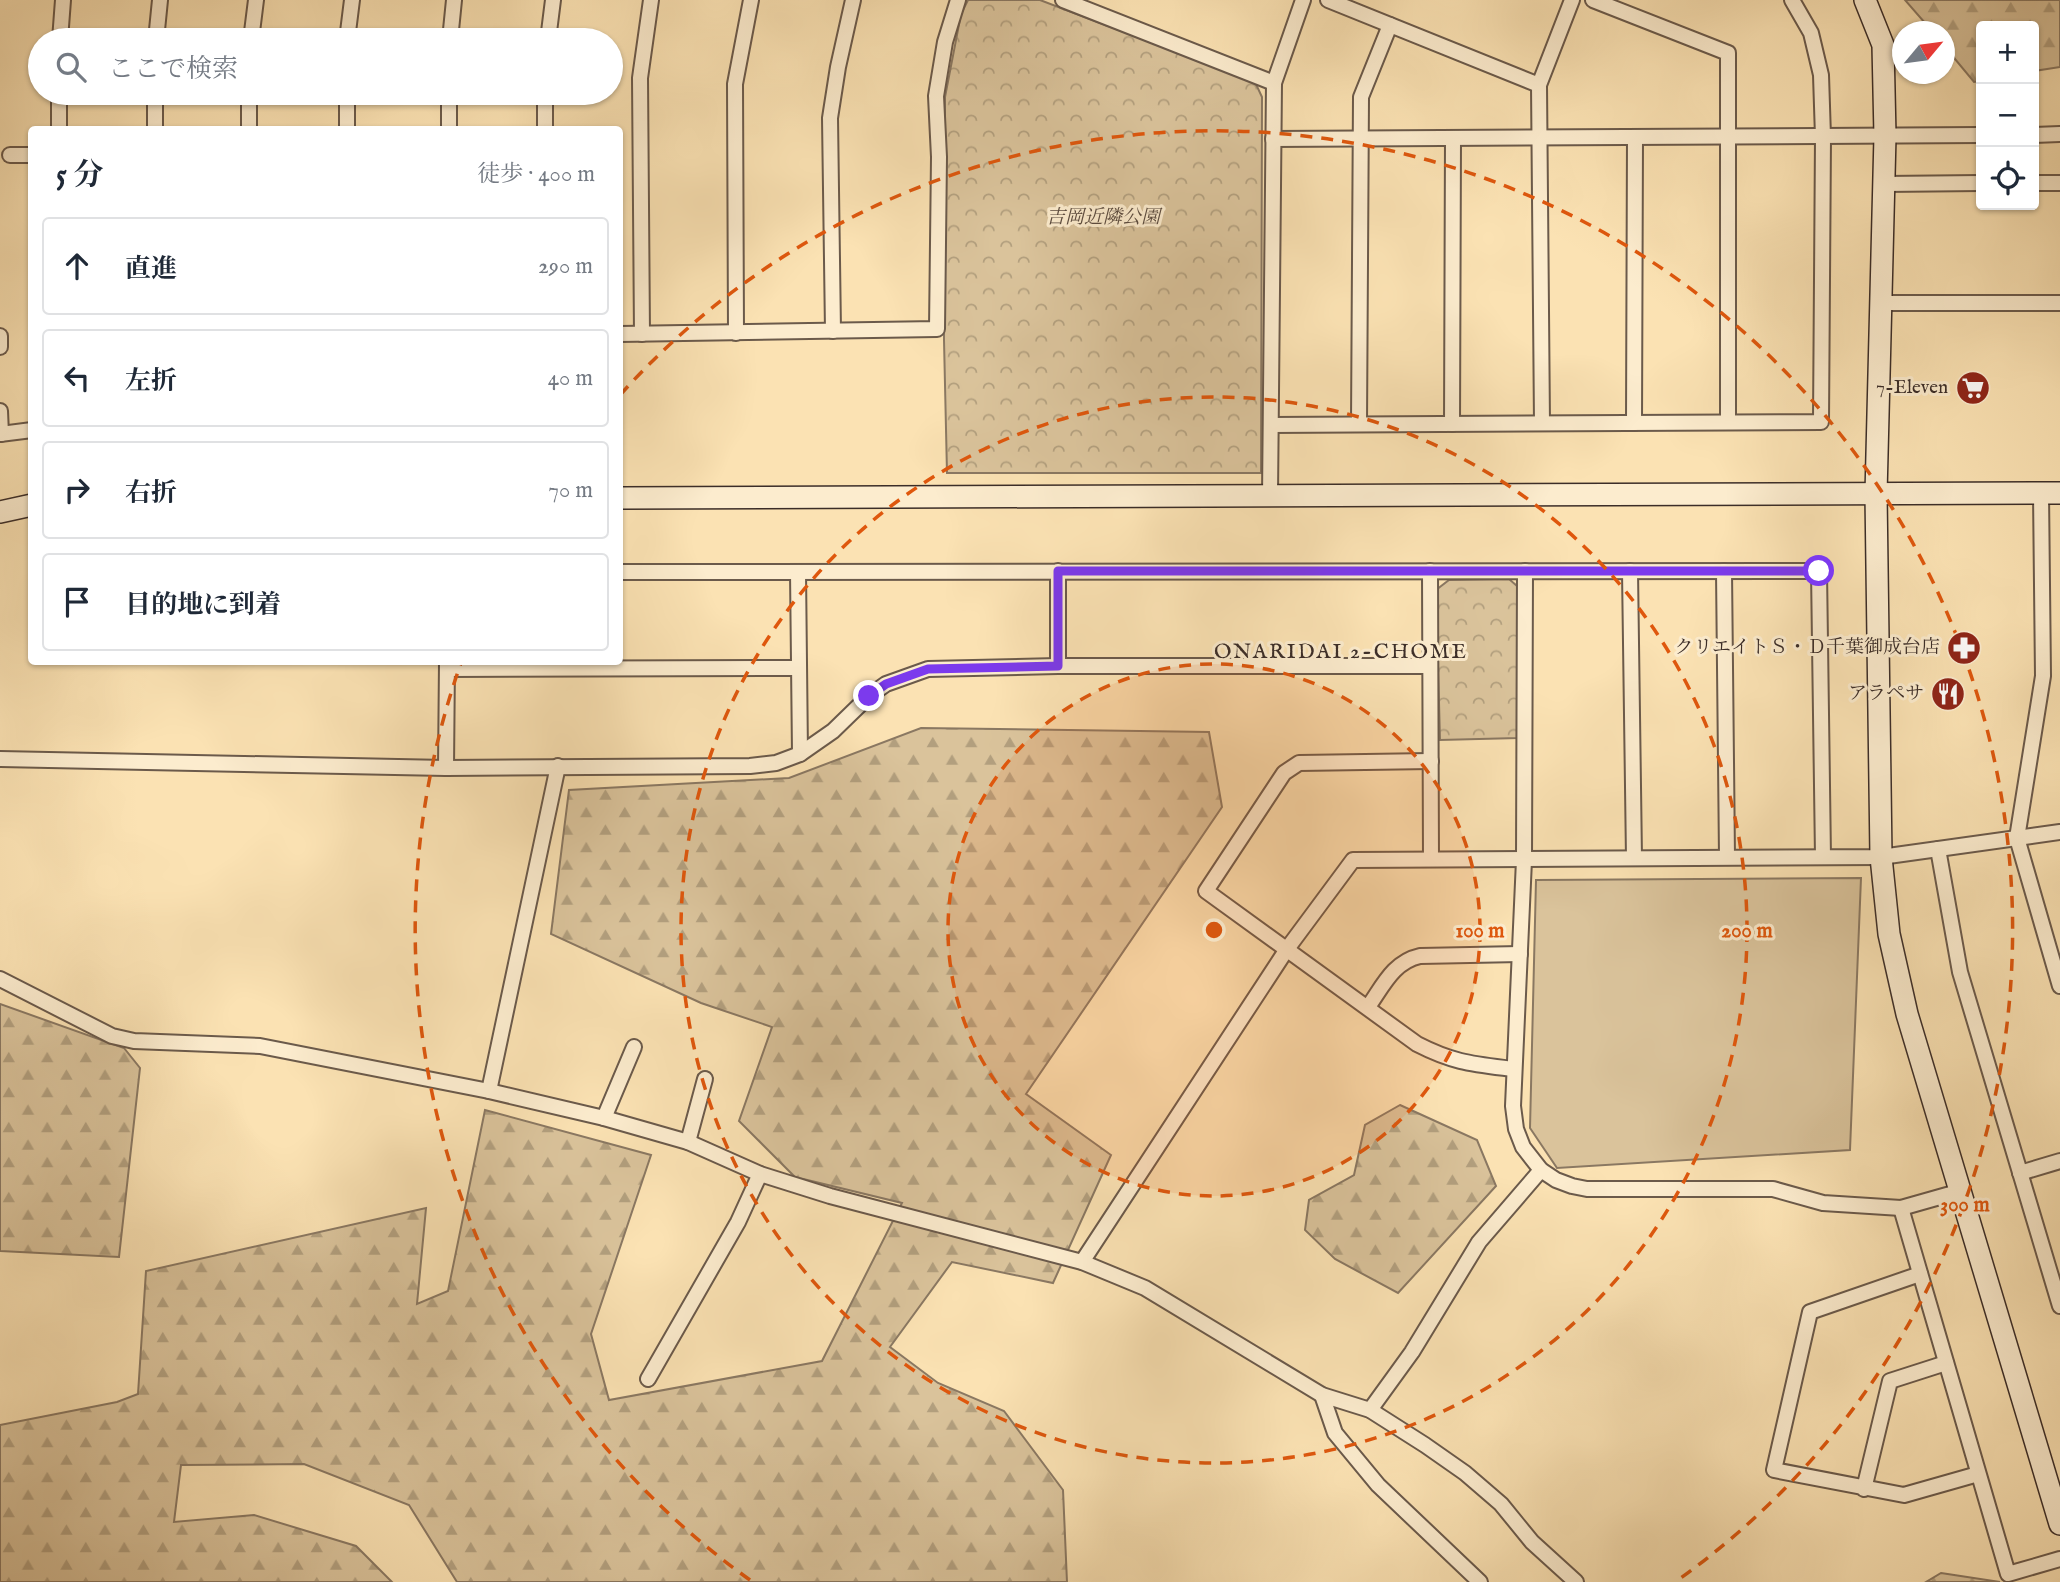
<!DOCTYPE html>
<html lang="ja">
<meta charset="utf-8">
<style>
body{margin:0;font-family:"IM FELL English","Noto Serif JP",serif;background:#f2f2f3;color:#1f2937}
.controls{position:absolute;right:21px;top:21px;display:grid;overflow:hidden;border-radius:7px;box-shadow:0 2px 5px #0004}
.controls button{width:63px;height:63px;display:grid;place-items:center;padding:0;border:0;border-bottom:2px solid #e0e1e3;background:#fff;color:#1f2937;font:35px sans-serif}
.compass{position:absolute;left:1892px;top:21px;width:63px;height:63px;border-radius:50%;background:#fff;box-shadow:0 2px 5px #0004;rotate:61deg}
.stop{position:absolute;width:21px;height:21px;margin:-16px;border:5px solid #7c3aed;border-radius:50%;background:#fff}
.stop.end{background:#7c3aed;border-color:#fff;box-shadow:0 2px 7px #0008}
.list{margin:0;padding:0;list-style:none}
h2{display:flex;justify-content:space-between;align-items:center;height:91px;margin:0;padding:0 28px;font-size:30px}
h2 small{font-size:23px;font-weight:400;color:#747a83}
.list li{display:grid;grid-template-columns:46px 1fr auto;gap:21px;align-items:center;box-sizing:border-box;height:98px;margin:0 14px 14px;padding:0 14px;border:2px solid #e0e1e3;border-radius:7px}
.list b{display:block;font-size:26px;white-space:nowrap}
.list em{font-size:23px;font-style:normal;color:#747a83}
.icon{flex:none;width:38px;height:38px;fill:none;stroke:currentColor;stroke-width:2;stroke-linecap:round;stroke-linejoin:round}
.map{position:relative;flex:none;width:2060px;height:1582px;overflow:hidden}
.search{position:absolute;background:#fff;box-shadow:0 2px 5px #0004;left:28px;top:28px;width:595px;height:77px;display:flex;align-items:center;gap:18px;box-sizing:border-box;padding:0 24px;border-radius:38px;color:#747a83;font-size:26px}
.panel{position:absolute;background:#fff;box-shadow:0 2px 5px #0004;left:28px;top:126px;width:595px;height:539px;border-radius:7px}
.map>svg:first-child{display:block}
.grass{fill:#dac39b;stroke:#8a7862;stroke-width:2}
.forest{fill:url(#forest-firs);stroke:#8a7862;stroke-width:2}
.park{fill:url(#park-crowns);stroke:#8a7862;stroke-width:2}
.lines{fill:none;stroke-linecap:round;stroke-linejoin:round}
.street-casing{stroke:#6b5a4b;stroke-width:18}
.secondary-casing{stroke:#3b2d28;stroke-width:24}
.street{stroke:#fcecce;stroke-width:14}
.secondary{stroke:#fcecce;stroke-width:21}
.route{stroke:#7c3aed;stroke-width:9}
.ring{fill:none;stroke:#df570d;stroke-width:3.5;stroke-dasharray:12 9}
.labels{text-anchor:middle;dominant-baseline:central;stroke-width:6;stroke-linejoin:round;paint-order:stroke}
.park-label{font-size:19px;font-style:italic;fill:#5b4b3f;stroke:#fcecce}
.poi-label{font-size:19px;fill:#3b2d28;stroke:#fcecce;text-anchor:end}
.neighbourhood-label{font-size:21px;letter-spacing:2px;fill:#3b2d28;stroke:#fcecce}
.centre{fill:#df570d;stroke:#fcecce;stroke-width:3.5}
.ring-label{font-size:21px;text-anchor:middle;font-weight:bold;fill:#df570d;stroke:#fcecce;stroke-width:6;stroke-linejoin:round;paint-order:stroke}
</style>
<div class="map">
<svg width="2060" height="1582" viewBox="0 0 2060 1582">
<defs>
<pattern id="forest-firs" width="22" height="20" patternUnits="userSpaceOnUse" patternTransform="scale(1.75)"><rect width="22" height="20" fill="#dac39b"/><path d="M5 1l3.5 6h-7zM16 11l3.5 6h-7z" fill="#b29f7e"/></pattern>
<pattern id="park-crowns" width="20" height="18" patternUnits="userSpaceOnUse" patternTransform="scale(1.75)"><rect width="20" height="18" fill="#dac39b"/><path d="M2 6a3 3 0 1 1 6 0M12 15a3 3 0 1 1 6 0" fill="none" stroke="#b29f7e"/></pattern>
</defs>
<rect width="100%" height="100%" fill="#fbe2b3"/>
<filter id="stains"><feTurbulence type="fractalNoise" baseFrequency=".00286" numOctaves="4"/><feColorMatrix values="0 0 0 0 .2 0 0 0 0 .09 0 0 0 0 .02 0 0 0 .5 -.17"/></filter>
<radialGradient id="worn" r=".72"><stop offset=".6" stop-color="#630" stop-opacity="0"/><stop offset="1" stop-color="#630" stop-opacity=".3"/></radialGradient>
<path class="grass" d="M1861 878 1850 1150 1557 1168 1530 1128 1536 880Z"/>
<g class="forest">
<path d="M1905 0H2060V67L2034 71V26H1981V81L1974 82 1945 47 1944 32 1932 31Z"/>
<path d="M921 728 1209 732 1222 807 1026 1094 1111 1155 1053 1283 952 1262 890 1347 938 1383 1004 1411 1063 1490 1067 1582H457L409 1505 304 1464 181 1465 174 1522 254 1515 356 1546 392 1582H0V1425L117 1402 138 1394 146 1271 426 1208 417 1304 448 1291 485 1110 651 1155 591 1334 609 1400 822 1361 902 1203 795 1177 739 1121 772 1027 701 1003 551 934 569 790 789 778Z"/>
<path d="M0 1004 124 1048 140 1068 119 1257 0 1251Z"/>
<path d="M1400 1105 1477 1140 1496 1186 1398 1293 1335 1259 1305 1230 1309 1200 1354 1175 1365 1125Z"/>
<path d="M1941 1573 2000 1582H1926Z"/>
</g>
<g class="park">
<path d="M968 0H1040L1255 82 1262 97 1261 473H947L944 340 945 97 961 14Z"/>
<path d="M1509 579 1517 586 1518 738 1440 740 1436 590 1449 580Z"/>
</g>
<g class="lines">
<g class="street-casing">
<g id="street">
<path d="M1063 0 1274 83"/>
<path d="M1328 0 1539 85"/>
<path d="M1593 0 1728 53V422"/>
<path d="M60 40 63 0"/>
<path d="M156 40 160 0"/>
<path d="M251 40 256 0"/>
<path d="M347 40 352 0"/>
<path d="M450 40 454 0"/>
<path d="M548 40 553 0"/>
<path d="M155 93V130"/>
<path d="M347 93V130"/>
<path d="M449 93V130"/>
<path d="M59 130V93"/>
<path d="M249 130V93"/>
<path d="M545 130V93"/>
<path d="M2034 135 2060 134"/>
<path d="M1273 139 1981 135"/>
<path d="M10 155H32"/>
<path d="M2034 183H2060"/>
<path d="M1884 184 1981 183"/>
<path d="M1881 303H2060"/>
<path d="M833 331 830 118 838 67 853 0"/>
<path d="M736 333 735 84 751 0"/>
<path d="M620 334 937 329 939 157 936 96 945 42 958 0"/>
<path d="M642 334 640 78 651 0"/>
<path d="M0 336V347"/>
<path d="M0 411 1 434"/>
<path d="M1542 423 1539 85 1572 0"/>
<path d="M1634 423 1635 137"/>
<path d="M1359 424 1361 97 1390 25"/>
<path d="M1452 424 1453 138"/>
<path d="M1271 425 1821 422 1823 137 1821 75 1811 33 1792 0"/>
<path d="M0 434 32 430"/>
<path d="M2041 493 2043 676 2017 838 2060 986"/>
<path d="M1270 496 1274 83 1303 0"/>
<path d="M1430 571 1431 859"/>
<path d="M1525 571 1524 860 1513 1106 1516 1129 1523 1147 1541 1170 1556 1180 1572 1186 1587 1189H1773L1823 1203 1901 1208 1961 1191"/>
<path d="M1630 571 1634 858"/>
<path d="M1724 571 1727 857"/>
<path d="M620 572 1819 571 1823 857"/>
<path d="M798 572 800 754"/>
<path d="M1058 666V571"/>
<path d="M447 669 799 668"/>
<path d="M0 759 446 768 750 766 776 763 800 754 833 731 869 696 886 684 928 669 1058 666H1430"/>
<path d="M1431 761 1299 763 1284 773 1206 891 1417 1044C1454 1063 1473 1064 1513 1069"/>
<path d="M446 768 447 662"/>
<path d="M1938 849 1960 972 2060 1306"/>
<path d="M0 979 112 1036 134 1041 260 1046 489 1091 604 1118 688 1142 760 1174 830 1196 1082 1262 1145 1288 1322 1395 1370 1410 1425 1445 1465 1473 1501 1504 1532 1542 1576 1582"/>
<path d="M1368 1007C1383 986 1393 962 1420 956L1520 954"/>
<path d="M489 1091 558 766"/>
<path d="M604 1118 634 1047"/>
<path d="M688 1142 705 1079"/>
<path d="M2020 1173 2060 1161"/>
<path d="M1901 1208 2008 1574 2060 1559"/>
<path d="M1082 1262 1287 949 1353 860 1881 857 2060 832"/>
<path d="M1920 1274 1810 1312 1774 1470 1904 1495 1978 1474"/>
<path d="M648 1379 738 1222 760 1174"/>
<path d="M1322 1395 1335 1433 1378 1485 1480 1582"/>
<path d="M1370 1410 1412 1352 1479 1242 1541 1170"/>
<path d="M1864 1489 1890 1381 1946 1363"/>
</g>
</g>
<g class="secondary-casing">
<g id="secondary">
<path d="M1865 0 1883 45 1885 136 1876 494 1881 857 1889 934 1907 1014 2060 1524"/>
<path d="M620 498 2060 493"/>
<path d="M0 512 32 505"/>
</g>
</g>
<use href="#street" class="street"/>
<use href="#secondary" class="secondary"/>
</g>
<g class="lines">
<path class="route" d="M869 696 886 684 928 669 1058 666V571H1819"/>
</g>
<circle cx="1214" cy="930" r="266" fill="#df570d" fill-opacity=".12"/>
<g class="ring">
<circle cx="1214" cy="930" r="266"/>
<circle cx="1214" cy="930" r="533"/>
<path d="M750 1580A799 799 0 0 1 461 663M620 395A799 799 0 1 1 1678 1580"/>
</g>
<defs>
<g id="supermarket-disc" transform="scale(1.75)"><circle r="9.5" fill="#8f2418" stroke="#fcecce"/><path d="M-6-5.5h2.5l.6 2H6L4.5 2H-2.5L-4.4-4H-6ZM-1.5 3.2a1.3 1.3 0 1 0 .1 0ZM3 3.2a1.3 1.3 0 1 0 .1 0Z" fill="#fff"/></g>
<g id="pharmacy-disc" transform="scale(1.75)"><circle r="9.5" fill="#8f2418" stroke="#fcecce"/><path d="M-2-6h4v4h4v4h-4v4h-4v-4h-4v-4h4Z" fill="#fff"/></g>
<g id="restaurant-disc" transform="scale(1.75)"><circle r="9.5" fill="#8f2418" stroke="#fcecce"/><path d="M-5-6h1v4h1v-4h1v4h1v-4h1v5L-1.5 .5V6h-2V.5L-5-1ZM5-6V6H3V1.5H1.5Q1.5-4 5-6Z" fill="#fff"/></g>
</defs>
<g fill-rule="evenodd">
<use href="#supermarket-disc" x="1973" y="388"/>
<use href="#pharmacy-disc" x="1964" y="648"/>
<use href="#restaurant-disc" x="1948" y="694"/>
</g>
<g class="labels">
<g class="park-label">
<text x="1103" y="218">吉岡近隣公園</text>
</g>
<g class="poi-label">
<text x="1948" y="388">7-Eleven</text>
<text x="1940" y="648">クリエイトＳ・Ｄ千葉御成台店</text>
<text x="1924" y="694">アラペサ</text>
</g>
<g class="neighbourhood-label">
<text x="1341" y="652">ONARIDAI 2-CHOME</text>
</g>
</g>
<circle cx="1214" cy="930" r="10" class="centre"/>
<g class="ring-label">
<text x="1480" y="937">100 m</text>
<text x="1747" y="937">200 m</text>
<text x="1965" y="1211">300 m</text>
</g>
<rect width="100%" height="100%" filter="url(#stains)"/>
<rect width="100%" height="100%" fill="url(#worn)"/>
</svg>
<div class="controls">
<button>+</button>
<button>−</button>
<button><svg class="icon" aria-label="locate" viewBox="0 0 24 24"><circle cx="12" cy="12" r="6"/><path d="M12 2v4M12 18v4M2 12h4M18 12h4"/></svg></button>
</div>
<svg class="compass" viewBox="-18 -18 36 36"><path d="M0-13l5 13h-10z" fill="#e53935"/><path d="M0 13l5-13h-10z" fill="#747a83"/></svg>
<div class="stop" style="left:1819px;top:571px"></div>
<div class="stop end" style="left:869px;top:696px"></div>
<div class="search"><svg class="icon" aria-label="search" viewBox="0 0 24 24"><circle cx="10" cy="10" r="6"/><path d="M15 15l6 6"/></svg>ここで検索</div>
<section class="panel">
<h2>5 分<small>徒歩 · 400 m</small></h2>
<ul class="list">
<li><svg class="icon" aria-label="ahead" viewBox="0 0 24 24"><path d="M12 20V5M6 11l6-6 6 6"/></svg><div><b>直進</b></div><em>290 m</em></li>
<li><svg class="icon" aria-label="left" viewBox="0 0 24 24"><path d="M17 20v-9H6M10 6l-5 5 5 5"/></svg><div><b>左折</b></div><em>40 m</em></li>
<li><svg class="icon" aria-label="right" viewBox="0 0 24 24"><path d="M7 20v-9h11M14 6l5 5-5 5"/></svg><div><b>右折</b></div><em>70 m</em></li>
<li><svg class="icon" aria-label="arrive" viewBox="0 0 24 24"><path d="M6 21V4h12l-3 4 3 4H6"/></svg><div><b>目的地に到着</b></div></li>
</ul>
</section>
</div>
